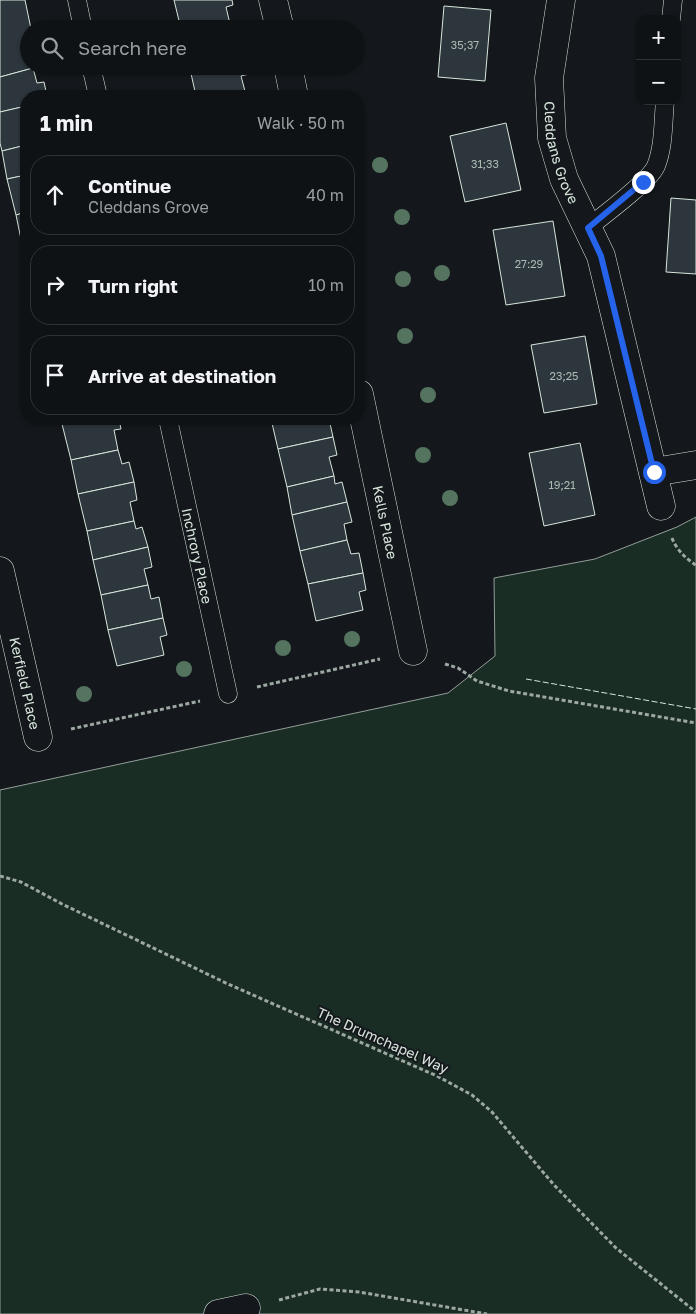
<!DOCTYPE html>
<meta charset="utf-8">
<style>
body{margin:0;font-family:"Golos Text",sans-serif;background:#1d2022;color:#f1f3f6}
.controls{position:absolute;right:15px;top:15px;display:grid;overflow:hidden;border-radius:10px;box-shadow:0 1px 4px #0004}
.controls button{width:45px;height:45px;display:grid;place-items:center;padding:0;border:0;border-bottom:1px solid #2f3234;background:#0f1215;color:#f1f3f6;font:25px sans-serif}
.stop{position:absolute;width:15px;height:15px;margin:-11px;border:4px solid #2563eb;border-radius:50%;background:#fff}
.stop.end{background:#2563eb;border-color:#fff;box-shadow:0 1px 5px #0008}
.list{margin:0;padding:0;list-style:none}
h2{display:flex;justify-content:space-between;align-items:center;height:65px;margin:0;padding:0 20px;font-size:21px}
h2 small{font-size:16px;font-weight:400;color:#9b9ea0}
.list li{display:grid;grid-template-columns:32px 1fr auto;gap:15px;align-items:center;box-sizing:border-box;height:80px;margin:0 10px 10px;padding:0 10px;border:1px solid #2f3234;border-radius:20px}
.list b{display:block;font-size:19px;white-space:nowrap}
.list p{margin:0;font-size:16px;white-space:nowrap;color:#9b9ea0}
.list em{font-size:16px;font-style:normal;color:#9b9ea0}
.icon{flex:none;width:28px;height:28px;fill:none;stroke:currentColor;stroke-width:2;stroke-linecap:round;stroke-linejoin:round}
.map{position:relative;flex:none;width:696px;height:1314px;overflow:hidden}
.search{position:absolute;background:#0f1215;box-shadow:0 1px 4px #0004;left:20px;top:20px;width:345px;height:55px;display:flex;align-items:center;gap:12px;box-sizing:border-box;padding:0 18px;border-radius:28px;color:#9b9ea0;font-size:19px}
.panel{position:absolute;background:#0f1215;box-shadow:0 1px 4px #0004;left:20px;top:90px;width:345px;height:335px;border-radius:20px}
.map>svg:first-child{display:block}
.green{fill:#1a2d24;stroke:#939e99}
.building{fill:#2c363c;stroke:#d8e6dc}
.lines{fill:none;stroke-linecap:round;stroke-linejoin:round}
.lane-casing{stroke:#d8e6dc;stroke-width:19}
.street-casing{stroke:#d8e6dc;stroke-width:29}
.path{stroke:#9da8a2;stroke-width:3;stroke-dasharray:4 2.5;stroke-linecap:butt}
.lane{stroke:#14181c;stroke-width:18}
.street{stroke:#14181c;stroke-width:28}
.fence{stroke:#d8e6dc;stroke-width:1;stroke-dasharray:6 2.5;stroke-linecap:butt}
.tree{fill:#55745f}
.route{stroke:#2563eb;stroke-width:6}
.labels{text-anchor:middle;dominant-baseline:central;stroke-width:4;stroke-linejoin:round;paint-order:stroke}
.number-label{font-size:11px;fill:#adbab4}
.street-label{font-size:14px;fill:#d8e6dc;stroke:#14181c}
</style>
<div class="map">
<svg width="696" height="1314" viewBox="0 0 696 1314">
<rect width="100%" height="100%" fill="#14181c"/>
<path class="green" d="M696 517V1314H0V790L448 693 495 656 494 578 595 559 677 527Z"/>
<g class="building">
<path d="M0 0H25L31 29H29V66H33V68L0 77Z"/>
<path d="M174 0H232L233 5 226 7 230 24 210 29H181Z"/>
<path d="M444 6 491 10 485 81 438 77Z"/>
<path d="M230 24 232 29H210Z"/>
<path d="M202 66H247L249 74 241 76 246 95 196 96 190 69Z"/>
<path d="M33 68 37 83 44 82 47 96H26V106L0 112V77Z"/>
<path d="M26 106V145L2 151 0 143V112Z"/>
<path d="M506 123 521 190 465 202 450 136Z"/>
<path d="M26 145V175L7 179 2 151Z"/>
<path d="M26 175V212L16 215 7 179Z"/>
<path d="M671 198 696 200V274L666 272Z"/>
<path d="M26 212V248L23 249 16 215Z"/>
<path d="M553 221 565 296 506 305 493 230Z"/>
<path d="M585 336 597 404 544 413 531 345Z"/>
<path d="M61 419H83L62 424Z"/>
<path d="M83 419H119L121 429 114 430 118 450 71 460 62 424Z"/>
<path d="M271 419H329L333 437 278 449Z"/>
<path d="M333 437 337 455 329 457 334 476 287 487 278 449Z"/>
<path d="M580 443 595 515 544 526 529 453Z"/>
<path d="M118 450 122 464 129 462 134 482 78 494 71 460Z"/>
<path d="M334 476 335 484 342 482 347 502 292 515 287 487Z"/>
<path d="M134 482 137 500 130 502 134 521 87 531 78 494Z"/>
<path d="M347 502 352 522 344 524 347 540 300 551 292 515Z"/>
<path d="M134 521 136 529 142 527 148 547 93 560 87 531Z"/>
<path d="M347 540 351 554 359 553 363 573 308 584 300 551Z"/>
<path d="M148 547 152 567 144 569 148 585 101 595 93 560Z"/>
<path d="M363 573 366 590 359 592 363 610 316 621 308 584Z"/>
<path d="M148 585 151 599 159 597 163 618 108 630 101 595Z"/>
<path d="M163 618 167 635 160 637 164 655 117 666 108 630Z"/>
</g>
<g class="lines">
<g class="lane-casing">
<g id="lane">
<path d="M77 0 83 29"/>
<path d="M671 19 673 0"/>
<path d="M91 66 98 96"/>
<path d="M588 228C603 215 649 182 656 166 664 146 663 122 665 101"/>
<path id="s1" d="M168 419 228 694"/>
</g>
</g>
<g class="street-casing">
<g id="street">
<path d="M273 0 280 29"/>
<path id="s2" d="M561 0 549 78 552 138 564 179 601 256 661 506"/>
<path d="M288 66 294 96"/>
<path id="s3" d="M359 394 413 651"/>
<path d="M654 472 696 465"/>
<path id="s4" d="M0 571 38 737"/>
<path d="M218 1314 246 1308"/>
</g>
</g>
<g class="path">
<path d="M672 538C676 549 686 559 696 565"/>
<path d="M445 664 458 668 477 681 509 691 696 723"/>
<path d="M257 687 380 659"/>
<path d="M71 729 200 701"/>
<path d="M0 876 21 882 62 904 228 984 437 1076 472 1095 492 1112 554 1185 616 1248 696 1312"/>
<path d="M279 1300 320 1289 359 1292 487 1314"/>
</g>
<use href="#lane" class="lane"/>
<use href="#street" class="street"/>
<path class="fence" d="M526 679 696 709"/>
</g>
<g class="tree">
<circle cx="380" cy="165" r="8"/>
<circle cx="402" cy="217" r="8"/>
<circle cx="442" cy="273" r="8"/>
<circle cx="403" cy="279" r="8"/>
<circle cx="405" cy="336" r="8"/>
<circle cx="428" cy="395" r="8"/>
<circle cx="423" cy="455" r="8"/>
<circle cx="450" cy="498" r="8"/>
<circle cx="352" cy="639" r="8"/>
<circle cx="283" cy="648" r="8"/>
<circle cx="184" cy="669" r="8"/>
<circle cx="84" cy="694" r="8"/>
</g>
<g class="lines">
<path class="route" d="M643 182 588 228 601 256 654 472"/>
</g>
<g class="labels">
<g class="number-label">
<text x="465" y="44">35;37</text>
<text x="485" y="163">31;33</text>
<text x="529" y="263">27:29</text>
<text x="564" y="375">23;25</text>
<text x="562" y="484">19;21</text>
</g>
<g class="street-label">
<text stroke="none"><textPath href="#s2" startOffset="155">Cleddans Grove</textPath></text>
<text stroke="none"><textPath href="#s3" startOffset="131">Kells Place</textPath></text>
<text stroke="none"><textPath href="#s1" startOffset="140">Inchrory Place</textPath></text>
<text stroke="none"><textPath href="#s4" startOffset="115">Kerfield Place</textPath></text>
<text transform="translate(383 1040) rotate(24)">The Drumchapel Way</text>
</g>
</g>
</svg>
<div class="controls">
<button>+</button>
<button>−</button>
</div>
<div class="stop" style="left:654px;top:472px"></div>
<div class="stop end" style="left:643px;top:182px"></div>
<div class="search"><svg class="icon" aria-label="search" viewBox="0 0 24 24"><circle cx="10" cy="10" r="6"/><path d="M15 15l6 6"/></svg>Search here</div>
<section class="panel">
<h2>1 min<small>Walk · 50 m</small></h2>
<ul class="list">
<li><svg class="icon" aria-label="ahead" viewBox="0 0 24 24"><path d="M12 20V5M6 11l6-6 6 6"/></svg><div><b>Continue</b><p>Cleddans Grove</p></div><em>40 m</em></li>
<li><svg class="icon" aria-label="right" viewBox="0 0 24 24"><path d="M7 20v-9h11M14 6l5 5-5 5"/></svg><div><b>Turn right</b></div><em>10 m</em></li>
<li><svg class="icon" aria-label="arrive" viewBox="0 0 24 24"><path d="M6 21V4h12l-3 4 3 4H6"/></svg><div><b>Arrive at destination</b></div></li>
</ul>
</section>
</div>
